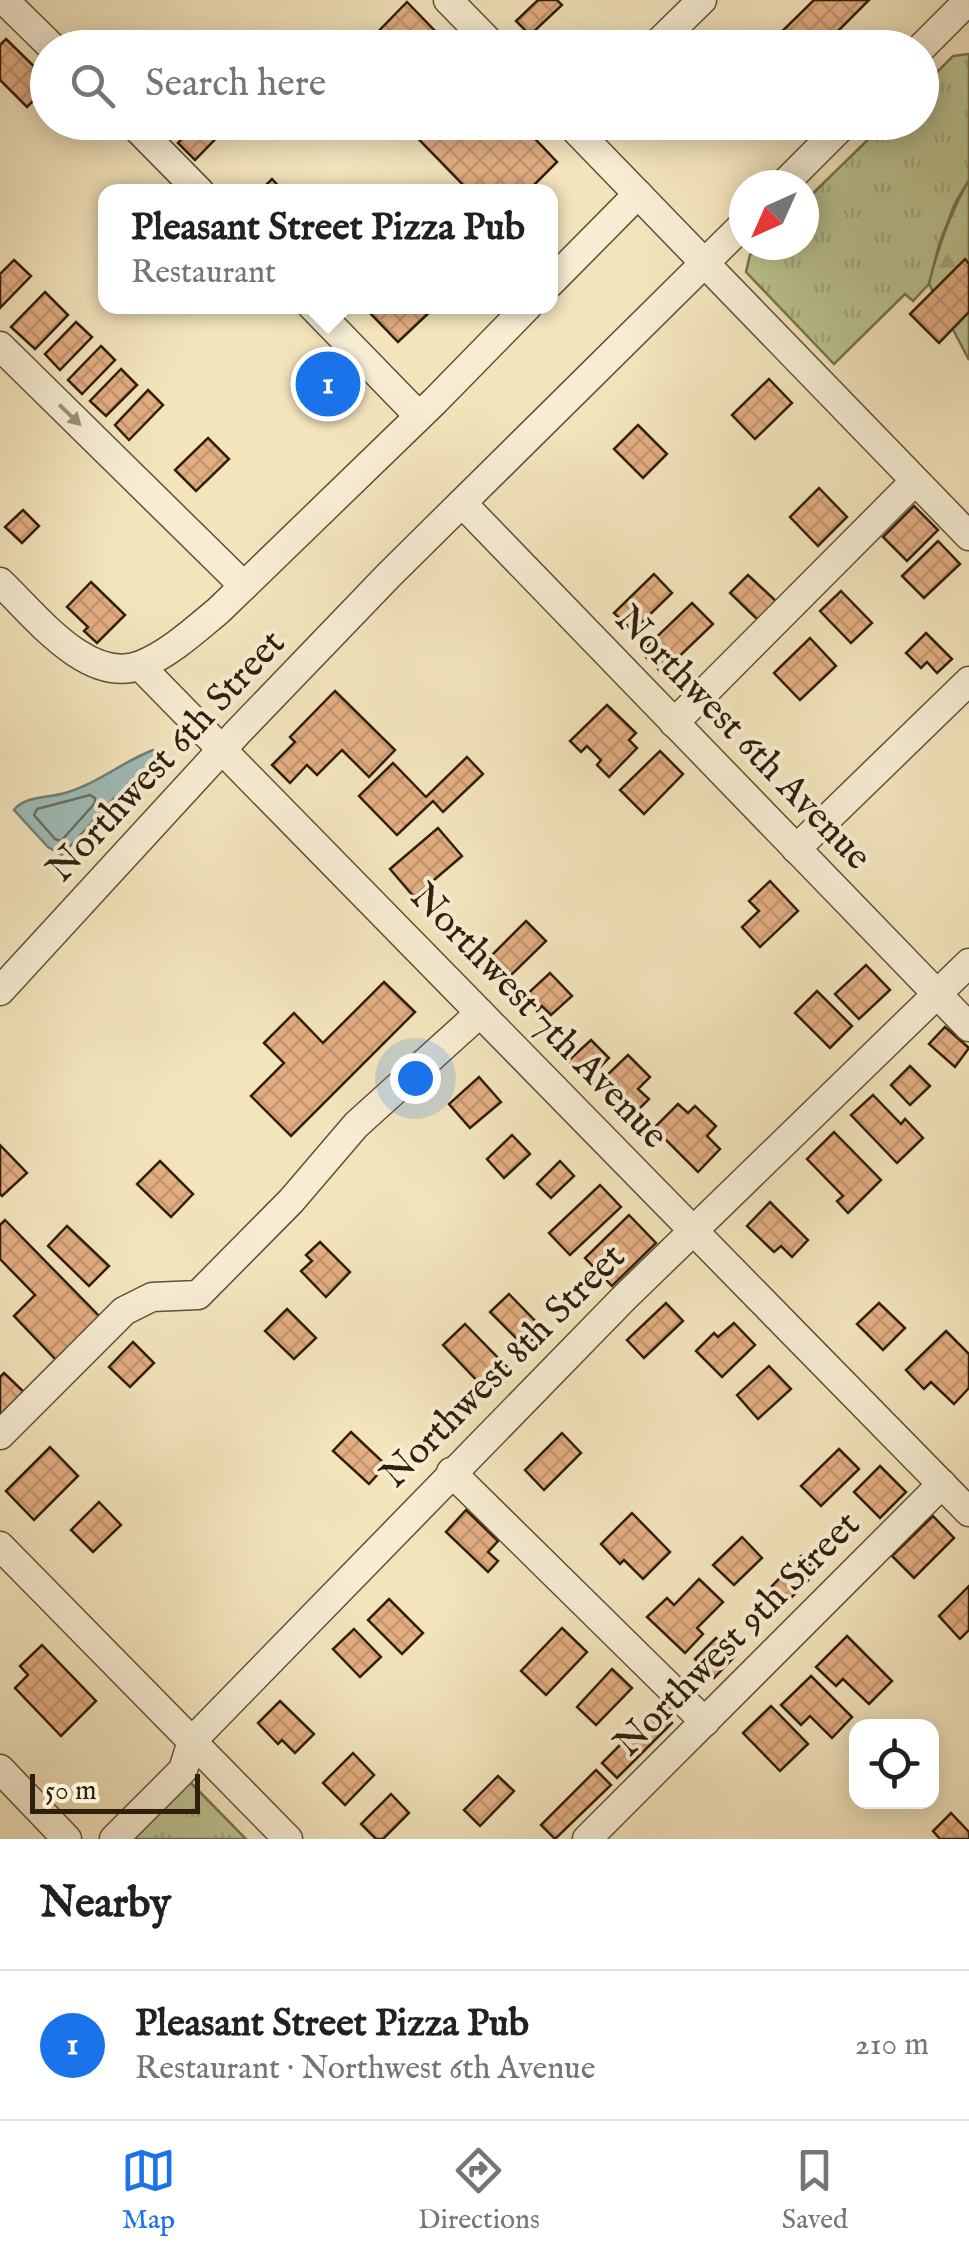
<!DOCTYPE html>
<meta charset="utf-8">
<style>
body{margin:0;font-family:"IM FELL English",serif;background:#f2f2f2;color:#202124}
.controls{position:absolute;right:30px;bottom:30px;display:grid;overflow:hidden;border-radius:20px;box-shadow:0 5px 25px #0003}
.controls button{width:90px;height:90px;display:grid;place-items:center;padding:0;border:0;border-bottom:2px solid #e0e0e0;background:#fff;color:#202124;font:50px sans-serif}
.compass{position:absolute;left:729px;top:170px;width:90px;height:90px;border-radius:50%;background:#fff;box-shadow:0 5px 25px #0003;rotate:225deg}
.scale{position:absolute;left:30px;bottom:25px;width:170px;box-sizing:border-box;padding-left:10px;border:5px solid #301f0b;border-top:0;font-size:28px;line-height:35px;white-space:nowrap;color:#301f0b;-webkit-text-stroke:8px #f7edd3;paint-order:stroke}
.you{position:absolute;left:415px;top:1078px;width:35px;height:35px;margin:-25px;border:8px solid #fff;border-radius:50%;background:#1a73e8;box-shadow:0 0 0 15px #1a73e833}
.badge{display:grid;place-items:center;width:65px;height:65px;border-radius:50%;background:#1a73e8;color:#fff;font-size:32px;font-weight:700}
.pin{position:absolute;translate:-50% -50%;border:5px solid #fff;box-shadow:0 2px 10px #0006}
.popup{position:absolute;left:98px;top:184px;width:460px;height:130px;box-sizing:border-box;display:grid;place-content:center;border-radius:20px;background:#fff;filter:drop-shadow(0 2px 8px #0005);font-size:32px;white-space:nowrap;color:#757577}
.popup b{font-size:38px;color:#202124}
.popup::after{content:'';position:absolute;left:50%;top:100%;margin-left:-20px;border:20px solid transparent;border-top-color:#fff}
.list{margin:0;padding:0;list-style:none}
h2{display:flex;justify-content:space-between;align-items:center;height:130px;margin:0;padding:0 40px;font-size:42px}
h2 small{font-size:32px;font-weight:400;color:#757577}
.list li{display:grid;grid-template-columns:65px 1fr auto;gap:30px;align-items:center;box-sizing:border-box;height:150px;padding:0 40px;border-top:2px solid #e0e0e0}
.list b{display:block;font-size:38px;white-space:nowrap}
.list p{margin:0;font-size:32px;white-space:nowrap;color:#757577}
.list em{font-size:32px;font-style:normal;color:#757577}
.icon{flex:none;width:55px;height:55px;fill:none;stroke:currentColor;stroke-width:2;stroke-linecap:round;stroke-linejoin:round}
.map{position:relative;flex:none;width:969px;height:1839px;overflow:hidden}
.search{position:absolute;background:#fff;box-shadow:0 5px 25px #0003;left:30px;right:30px;top:30px;height:110px;display:flex;align-items:center;gap:25px;box-sizing:border-box;padding:0 35px;border-radius:55px;color:#757577;font-size:38px}
.sheet{height:280px;background:#fff}
nav{display:flex;justify-content:space-around;align-items:center;box-sizing:border-box;height:140px;border-top:2px solid #e0e0e0;background:#fff;font-size:28px;color:#757577}
nav a{display:grid;justify-items:center;gap:5px}
nav .on{color:#1a73e8}
.map>svg:first-child{display:block}
.grass{fill:url(#grass-tufts);stroke:#76724e;stroke-width:2.5}
.forest{fill:url(#forest-firs);stroke:#76724e;stroke-width:2.5}
.water{fill:#9ebcb9;stroke:#727d73;stroke-width:2.5}
.lines{fill:none;stroke-linecap:round;stroke-linejoin:round}
.shore{stroke:#676e62;stroke-width:2.5}
.building{fill:url(#building-cross-hatch);stroke:#301f0b;stroke-width:2.5}
.minor-casing{stroke:#615037;stroke-width:31}
.minor{stroke:#f7edd3;stroke-width:28}
.oneway{fill:#9d9079}
.labels{text-anchor:middle;dominant-baseline:central;stroke-width:8;stroke-linejoin:round;paint-order:stroke}
.street-label{font-size:38px;fill:#301f0b;stroke:#f7edd3}
</style>
<div class="map">
<svg width="969" height="1839" viewBox="0 0 969 1839">
<defs>
<pattern id="grass-tufts" width="24" height="20" patternUnits="userSpaceOnUse" patternTransform="scale(2.5)"><rect width="24" height="20" fill="#bbc491"/><path d="M3 7l-1-3M5 7V3M7 7l1-3M15 17l-1-3M17 17v-4M19 17l1-3" fill="none" stroke="#a1a87c"/></pattern>
<pattern id="forest-firs" width="22" height="20" patternUnits="userSpaceOnUse" patternTransform="scale(2.5)"><rect width="22" height="20" fill="#bbc491"/><path d="M5 1l3.5 6h-7zM16 11l3.5 6h-7z" fill="#a1a87c"/></pattern>
<pattern id="building-cross-hatch" width="8" height="8" patternUnits="userSpaceOnUse" patternTransform="scale(2.5)"><rect width="8" height="8" fill="#e3ae82"/><path d="M0 0l8 8M0 8l8-8" fill="none" stroke="#c3956f"/></pattern>
</defs>
<rect width="100%" height="100%" fill="#f3e4bc"/>
<filter id="stains"><feTurbulence type="fractalNoise" baseFrequency=".002" numOctaves="4"/><feColorMatrix values="0 0 0 0 .2 0 0 0 0 .09 0 0 0 0 .02 0 0 0 .5 -.17"/></filter>
<radialGradient id="worn" r=".72"><stop offset=".6" stop-color="#630" stop-opacity="0"/><stop offset="1" stop-color="#630" stop-opacity=".3"/></radialGradient>
<g class="grass">
<path d="M969 54V180L955 203 939 245 929 284 913 301 905 294 834 364 746 272 750 255 760 245H804V202L885 123 922 122V87L953 56Z"/>
<path d="M191 1783 246 1839H131L183 1787Z"/>
</g>
<path class="forest" d="M969 180V360L929 284C938 247 950 213 969 180Z"/>
<path class="water" d="M153 750 164 754 162 764 115 797 62 855 48 847 14 810C24 796 49 798 65 793 97 784 122 762 153 750Z"/>
<g class="lines">
<path class="shore" d="M90 795 95 798V803L61 841 55 839 34 815 37 809Z"/>
</g>
<g class="building">
<path d="M538 0H557L562 5 530 35 516 21Z"/>
<path d="M814 0H869L821 48H765Z"/>
<path d="M407 2 438 34 424 48H379L371 39Z"/>
<path d="M6 39 48 80V86L27 107 0 80V45Z"/>
<path d="M198 122 231 123 195 160 178 143Z"/>
<path d="M402 122H519L557 162 527 192H470Z"/>
<path d="M272 179 284 192H259Z"/>
<path d="M965 259 969 264V312L939 343 910 314Z"/>
<path d="M14 260 31 276 0 308V274Z"/>
<path d="M45 292 68 315 35 349 11 327Z"/>
<path d="M377 306H433L434 308 398 342 370 313Z"/>
<path d="M76 322 92 337 60 370 45 354Z"/>
<path d="M101 346 115 360 82 394 68 380Z"/>
<path d="M325 357 355 387 328 415 298 385Z"/>
<path d="M121 369 137 385 106 416 90 401Z"/>
<path d="M769 379 792 403 755 439 732 415Z"/>
<path d="M148 390 163 405 129 440 115 425Z"/>
<path d="M638 425 667 454 643 478 614 449Z"/>
<path d="M208 438 229 459 196 491 175 470Z"/>
<path d="M819 488 847 517 818 546 790 517Z"/>
<path d="M914 506 938 530 907 561 883 537Z"/>
<path d="M23 510 39 526 22 543 5 527Z"/>
<path d="M938 541 960 564 924 598 902 576Z"/>
<path d="M654 574 672 593 633 631 614 613Z"/>
<path d="M748 575 778 603 760 622 730 593Z"/>
<path d="M91 582 125 615 97 643 84 631 88 627 67 607Z"/>
<path d="M841 591 872 623 851 643 820 611Z"/>
<path d="M692 603 713 624 662 673 641 652Z"/>
<path d="M926 633 952 659 937 673 927 662 921 668 906 653Z"/>
<path d="M810 638 836 666 800 700 774 673Z"/>
<path d="M335 691 395 750 369 777 342 750 317 775 307 765 290 783 272 765 295 742 290 737Z"/>
<path d="M607 705 636 733 629 740 637 748 609 777 597 765 601 760 587 746 581 752 570 741Z"/>
<path d="M660 751 683 774 644 814 620 790Z"/>
<path d="M467 757 483 774 443 812 433 801 397 835 359 796 393 763 426 797Z"/>
<path d="M438 828 462 856 414 897 390 869Z"/>
<path d="M770 881 798 911 760 947 742 927 759 911 749 901Z"/>
<path d="M526 921 546 941 503 983 484 963Z"/>
<path d="M866 965 890 990 859 1019 835 994Z"/>
<path d="M550 973 572 996 551 1015 542 1006 537 1011 524 997Z"/>
<path d="M384 982 415 1012 291 1136 251 1096 284 1063 264 1043 294 1013 323 1043Z"/>
<path d="M817 991 852 1026 830 1048 795 1013Z"/>
<path d="M945 1027 969 1048 955 1067 929 1044Z"/>
<path d="M591 1040 609 1058 598 1069 590 1062 579 1073 568 1061Z"/>
<path d="M628 1055 650 1077 638 1089 649 1099 635 1113 603 1079Z"/>
<path d="M910 1066 930 1086 910 1105 891 1085Z"/>
<path d="M479 1077 501 1102 470 1128 449 1104Z"/>
<path d="M873 1095 901 1124 905 1119 923 1138 897 1163 851 1115Z"/>
<path d="M678 1104 688 1113 695 1106 716 1126 707 1136 720 1149 698 1172 654 1128Z"/>
<path d="M834 1132 881 1180 848 1213 837 1201 843 1196 807 1159Z"/>
<path d="M512 1135 530 1154 504 1178 487 1159Z"/>
<path d="M0 1145 27 1173 2 1196 0 1194Z"/>
<path d="M160 1161 193 1194 171 1217 137 1184Z"/>
<path d="M560 1161 574 1176 551 1198 537 1184Z"/>
<path d="M600 1185 621 1207 570 1255 549 1233Z"/>
<path d="M770 1202 808 1240 792 1257 781 1246 774 1252 747 1226Z"/>
<path d="M629 1215 656 1243 612 1286 585 1258Z"/>
<path d="M5 1220 102 1319 58 1362 14 1316 35 1295 0 1259V1225Z"/>
<path d="M67 1226 109 1266 89 1286 48 1246Z"/>
<path d="M320 1242 350 1272 326 1297 301 1271 312 1261 306 1255Z"/>
<path d="M509 1294 543 1329 525 1347 490 1312Z"/>
<path d="M666 1303 683 1321 644 1358 627 1340Z"/>
<path d="M879 1303 905 1328 883 1350 857 1324Z"/>
<path d="M287 1309 316 1338 294 1359 265 1331Z"/>
<path d="M734 1323 755 1345 722 1377 696 1351 714 1333 718 1337Z"/>
<path d="M465 1324 507 1367 485 1389 443 1345Z"/>
<path d="M946 1331 969 1354V1388L954 1404 931 1382 924 1389 906 1370Z"/>
<path d="M133 1342 154 1363 130 1387 109 1367Z"/>
<path d="M769 1366 791 1389 758 1419 737 1395Z"/>
<path d="M4 1373 27 1395 0 1421V1377Z"/>
<path d="M351 1432 386 1465 369 1484 333 1451Z"/>
<path d="M562 1433 581 1453 544 1490 525 1470Z"/>
<path d="M50 1447 78 1476 34 1520 6 1491Z"/>
<path d="M839 1449 859 1469 821 1506 801 1486Z"/>
<path d="M880 1466 906 1492 880 1518 854 1492Z"/>
<path d="M99 1502 121 1525 93 1552 71 1530Z"/>
<path d="M466 1510 498 1541 488 1552 498 1561 488 1572 446 1532Z"/>
<path d="M632 1513 670 1552 643 1579 624 1560 620 1564 601 1544Z"/>
<path d="M933 1516 954 1538 914 1578 892 1556Z"/>
<path d="M742 1537 762 1558 734 1585 713 1565Z"/>
<path d="M801 1556 817 1571 787 1602 772 1586Z"/>
<path d="M699 1579 723 1602 697 1628 703 1634 685 1653 647 1617 667 1598 674 1605Z"/>
<path d="M969 1586V1630L960 1639 939 1616Z"/>
<path d="M389 1599 423 1633 402 1654 368 1620Z"/>
<path d="M562 1628 587 1652 546 1695 521 1671Z"/>
<path d="M354 1629 381 1657 360 1677 333 1649Z"/>
<path d="M847 1636 892 1681 869 1704 843 1679 836 1686 816 1667Z"/>
<path d="M716 1638 735 1656 714 1678 695 1659Z"/>
<path d="M42 1645 96 1701 61 1736 15 1688 28 1675 20 1666Z"/>
<path d="M612 1669 632 1688 596 1725 577 1707Z"/>
<path d="M811 1676 852 1717 832 1738 810 1716 801 1725 781 1705Z"/>
<path d="M280 1701 314 1734 295 1753 282 1740 278 1744 258 1723Z"/>
<path d="M771 1706 808 1744 780 1771 743 1733Z"/>
<path d="M657 1708 672 1723 617 1778 602 1763Z"/>
<path d="M353 1753 374 1775 345 1805 323 1783Z"/>
<path d="M596 1770 611 1785 555 1839 541 1825Z"/>
<path d="M498 1776 514 1791 480 1826 464 1810Z"/>
<path d="M391 1794 409 1813 383 1839H376L361 1824Z"/>
<path d="M951 1813 969 1832V1839H940L933 1831Z"/>
</g>
<g class="lines">
<g class="minor-casing">
<g id="minor">
<path d="M4 0 53 48"/>
<path d="M448 0 495 48"/>
<path d="M653 48 702 0"/>
<path d="M921 48 969 0"/>
<path d="M131 122 200 192"/>
<path d="M568 122 969 536"/>
<path d="M783 185 846 122"/>
<path d="M550 283 638 194"/>
<path d="M312 306 419 416"/>
<path d="M0 346 244 586"/>
<path d="M462 503 969 1027"/>
<path d="M0 582C34 614 88 686 141 665 169 654 195 630 218 611L435 401 528 306"/>
<path d="M140 666 969 1512"/>
<path d="M674 723 915 481"/>
<path d="M796 849 969 681"/>
<path d="M0 991 238 732 389 575 744 224"/>
<path d="M0 1435 124 1311 152 1297 198 1295 291 1201 356 1125 480 1013"/>
<path d="M451 1472 705 1722"/>
<path d="M0 1546 288 1839"/>
<path d="M0 1769 67 1839"/>
<path d="M114 1839 183 1770 192 1741 624 1298 969 963"/>
<path d="M587 1839 942 1484"/>
</g>
</g>
<use href="#minor" class="minor"/>
</g>
<defs><path id="oneway-solid" d="M-6-.8H1V-3.2L6.5 0L1 3.2V.8H-6Z" transform="scale(2.5)"/></defs>
<use class="oneway" href="#oneway-solid" transform="translate(70 415) rotate(44)"/>
<g class="labels">
<g class="street-label">
<text transform="translate(742 739) rotate(46)">Northwest 6th Avenue</text>
<text transform="translate(167 757) rotate(-47)">Northwest 6th Street</text>
<text transform="translate(538 1017) rotate(46)">Northwest 7th Avenue</text>
<text transform="translate(504 1367) rotate(-45)">Northwest 8th Street</text>
<text transform="translate(738 1635) rotate(-45)">Northwest 9th Street</text>
</g>
</g>
<rect width="100%" height="100%" filter="url(#stains)"/>
<rect width="100%" height="100%" fill="url(#worn)"/>
</svg>
<div class="controls">
<button><svg class="icon" aria-label="locate" viewBox="0 0 24 24"><circle cx="12" cy="12" r="6"/><path d="M12 2v4M12 18v4M2 12h4M18 12h4"/></svg></button>
</div>
<svg class="compass" viewBox="-18 -18 36 36"><path d="M0-13l5 13h-10z" fill="#e53935"/><path d="M0 13l5-13h-10z" fill="#757577"/></svg>
<div class="scale">50 m</div>
<div class="you"></div>
<div class="pin badge" style="left:328px;top:384px">1</div>
<div class="popup"><b>Pleasant Street Pizza Pub</b>Restaurant</div>
<div class="search"><svg class="icon" aria-label="search" viewBox="0 0 24 24"><circle cx="10" cy="10" r="6"/><path d="M15 15l6 6"/></svg>Search here</div>
</div>
<section class="sheet">
<h2>Nearby<small></small></h2>
<ul class="list">
<li><span class="badge">1</span><div><b>Pleasant Street Pizza Pub</b><p>Restaurant · Northwest 6th Avenue</p></div><em>210 m</em></li>
</ul>
</section>
<nav>
<a class="on"><svg class="icon" aria-label="map" viewBox="0 0 24 24"><path d="M3 6l6-2 6 2 6-2v14l-6 2-6-2-6 2zM9 4v14M15 6v14"/></svg>Map</a>
<a><svg class="icon" aria-label="directions" viewBox="0 0 24 24"><path d="M12 3l9 9-9 9-9-9zM9 14v-3h6M13 9l2 2-2 2"/></svg>Directions</a>
<a><svg class="icon" aria-label="saved" viewBox="0 0 24 24"><path d="M7 4h10v16l-5-4-5 4z"/></svg>Saved</a>
</nav>
